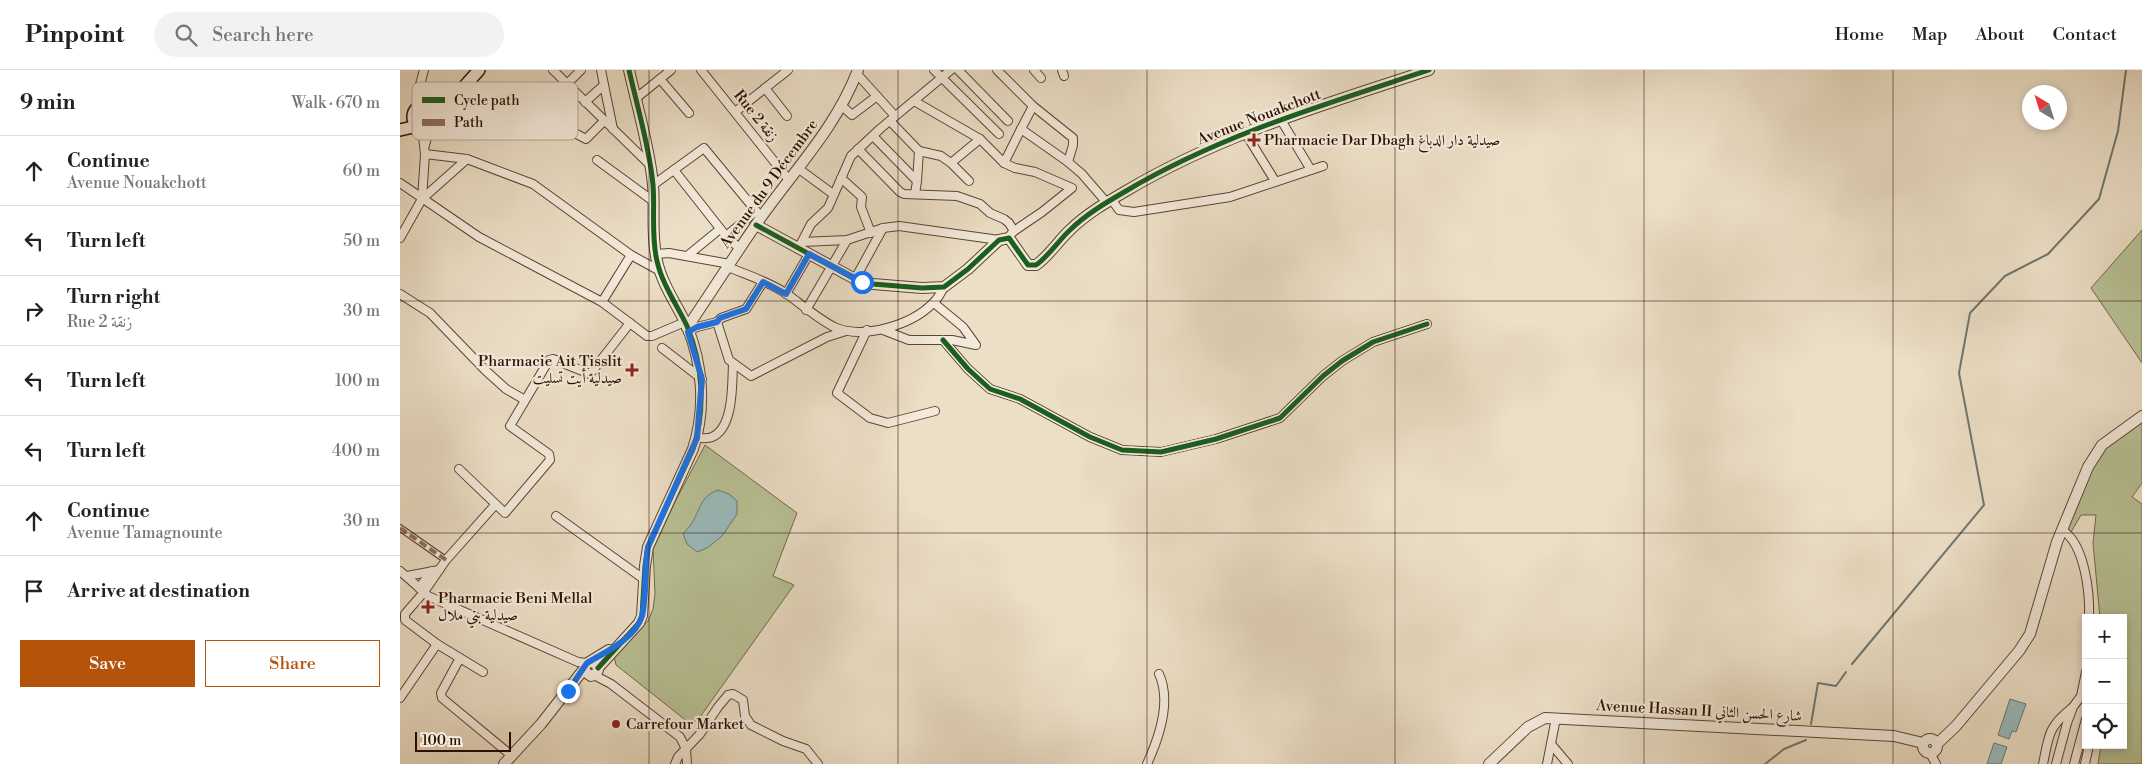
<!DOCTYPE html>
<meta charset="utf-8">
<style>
body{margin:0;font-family:"Libre Bodoni",Amiri,serif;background:#f2f2f2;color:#222}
.controls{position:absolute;right:15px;bottom:15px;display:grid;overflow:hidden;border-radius:0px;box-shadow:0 2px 8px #0003}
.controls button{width:45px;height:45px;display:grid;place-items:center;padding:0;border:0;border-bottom:1px solid #e0e0e0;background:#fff;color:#222;font:25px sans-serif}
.compass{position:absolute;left:1622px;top:15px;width:45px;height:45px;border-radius:50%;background:#fff;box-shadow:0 2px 8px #0003;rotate:322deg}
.scale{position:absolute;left:15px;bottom:12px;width:96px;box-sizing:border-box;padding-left:5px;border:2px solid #2d1000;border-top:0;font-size:14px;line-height:18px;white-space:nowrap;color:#2d1000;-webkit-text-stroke:4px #f3eadb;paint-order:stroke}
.stop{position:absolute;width:15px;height:15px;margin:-11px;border:4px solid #1a73e8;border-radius:50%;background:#fff}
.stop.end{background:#1a73e8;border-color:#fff;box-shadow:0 1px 5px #0008}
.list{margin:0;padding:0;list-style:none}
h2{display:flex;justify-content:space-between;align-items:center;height:65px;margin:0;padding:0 20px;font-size:21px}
h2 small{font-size:16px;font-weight:400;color:#767676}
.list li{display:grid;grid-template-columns:32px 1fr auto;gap:15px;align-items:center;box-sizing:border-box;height:70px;padding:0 20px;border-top:1px solid #e0e0e0}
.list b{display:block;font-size:19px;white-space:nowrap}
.list p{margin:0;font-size:16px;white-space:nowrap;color:#767676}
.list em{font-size:16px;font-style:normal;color:#767676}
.actions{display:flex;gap:10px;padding:15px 20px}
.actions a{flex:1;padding:11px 0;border:1px solid #b45309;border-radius:0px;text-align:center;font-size:18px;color:#b45309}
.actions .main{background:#b45309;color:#fff}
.icon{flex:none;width:28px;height:28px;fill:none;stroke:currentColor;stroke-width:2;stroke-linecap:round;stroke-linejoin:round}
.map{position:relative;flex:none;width:1742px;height:694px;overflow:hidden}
header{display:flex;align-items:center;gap:30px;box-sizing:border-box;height:70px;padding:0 25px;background:#fff;border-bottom:1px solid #e0e0e0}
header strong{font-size:24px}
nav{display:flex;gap:28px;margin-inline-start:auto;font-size:18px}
.search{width:350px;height:45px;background:#f2f2f2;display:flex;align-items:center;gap:12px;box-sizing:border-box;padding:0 18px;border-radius:28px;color:#767676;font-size:19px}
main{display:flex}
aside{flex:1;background:#fff}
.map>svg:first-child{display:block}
.green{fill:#b8c195;stroke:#72684a}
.water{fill:#9abbbc;stroke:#6e7771}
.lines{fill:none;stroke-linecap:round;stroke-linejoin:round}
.stream{stroke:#6e7771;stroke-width:2}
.pedestrian-casing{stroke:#5d4432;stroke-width:8}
.minor-casing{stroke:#5d4432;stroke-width:10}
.tertiary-casing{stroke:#5d4432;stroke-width:12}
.secondary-casing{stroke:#2d1000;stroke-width:14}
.pedestrian{stroke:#f3eadb;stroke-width:5.5}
.minor{stroke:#f3eadb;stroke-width:8}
.tertiary{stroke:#f3eadb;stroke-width:10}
.secondary{stroke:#f3eadb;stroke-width:11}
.quiet{stroke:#8d6e63;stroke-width:4;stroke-dasharray:8 4;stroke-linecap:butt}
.cycleway-casing{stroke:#f3eadb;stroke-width:8}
.cycleway{stroke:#1b5e20;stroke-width:5}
.route{stroke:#1a73e8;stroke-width:6}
.grid{fill:none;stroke:#2d1000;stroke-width:1;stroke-opacity:0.55}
.poi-dot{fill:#8f2418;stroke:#f3eadb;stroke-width:2}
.labels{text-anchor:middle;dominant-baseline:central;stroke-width:4.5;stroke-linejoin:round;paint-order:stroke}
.street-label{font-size:15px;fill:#2d1000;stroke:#f3eadb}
.poi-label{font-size:15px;fill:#2d1000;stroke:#f3eadb;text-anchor:start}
.key{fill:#f3eadb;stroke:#b8a999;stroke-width:1}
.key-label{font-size:14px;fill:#2d1000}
</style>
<header>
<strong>Pinpoint</strong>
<div class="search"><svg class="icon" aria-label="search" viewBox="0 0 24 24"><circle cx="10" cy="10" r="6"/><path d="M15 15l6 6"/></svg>Search here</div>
<nav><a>Home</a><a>Map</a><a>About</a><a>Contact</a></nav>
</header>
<main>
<aside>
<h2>9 min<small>Walk · 670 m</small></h2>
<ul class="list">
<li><svg class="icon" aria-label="ahead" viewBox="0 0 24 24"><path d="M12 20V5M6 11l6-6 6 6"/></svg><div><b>Continue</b><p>Avenue Nouakchott</p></div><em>60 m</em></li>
<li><svg class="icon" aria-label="left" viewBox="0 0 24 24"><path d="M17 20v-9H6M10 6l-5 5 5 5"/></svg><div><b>Turn left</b></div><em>50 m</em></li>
<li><svg class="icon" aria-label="right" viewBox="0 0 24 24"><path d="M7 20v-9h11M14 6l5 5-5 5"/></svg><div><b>Turn right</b><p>Rue 2 زنقة</p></div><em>30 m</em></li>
<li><svg class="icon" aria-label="left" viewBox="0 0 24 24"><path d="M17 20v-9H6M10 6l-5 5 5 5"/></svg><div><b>Turn left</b></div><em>100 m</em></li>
<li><svg class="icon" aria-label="left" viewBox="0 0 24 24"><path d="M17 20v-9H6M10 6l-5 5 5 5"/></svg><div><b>Turn left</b></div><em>400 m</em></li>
<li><svg class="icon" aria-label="ahead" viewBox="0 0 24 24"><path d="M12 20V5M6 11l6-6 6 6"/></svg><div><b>Continue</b><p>Avenue Tamagnounte</p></div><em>30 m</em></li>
<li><svg class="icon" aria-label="arrive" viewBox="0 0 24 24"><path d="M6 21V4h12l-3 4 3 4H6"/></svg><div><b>Arrive at destination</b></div></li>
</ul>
<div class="actions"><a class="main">Save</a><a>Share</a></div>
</aside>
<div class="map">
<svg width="1742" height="694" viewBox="0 0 1742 694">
<rect width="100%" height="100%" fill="#ecdfc7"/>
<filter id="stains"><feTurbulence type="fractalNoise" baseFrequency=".004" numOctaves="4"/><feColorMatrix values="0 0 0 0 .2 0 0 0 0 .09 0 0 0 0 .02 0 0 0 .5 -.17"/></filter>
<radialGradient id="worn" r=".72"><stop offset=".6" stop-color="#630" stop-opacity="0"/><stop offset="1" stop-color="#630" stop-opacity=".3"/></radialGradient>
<g class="green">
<path d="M1742 160V293L1691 218Z"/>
<path d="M1742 351V413L1732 427 1742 434V694H1698L1701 675H1723V548H1700L1693 473 1696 445H1681L1671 462 1666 459 1695 393 1707 375Z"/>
<path d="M305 375 397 443 373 506 394 515 300 647 294 652H288L216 595 214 586 248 551 253 539 255 524 253 479 276 430Z"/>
</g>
<g class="water">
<path d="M318 420 329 424 337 431V444L322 466 307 478 297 482 287 474 283 464C286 460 291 456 293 451 301 437 301 426 318 420Z"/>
<path d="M1610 629 1626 634 1616 662 1612 661 1609 669 1598 665Z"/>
<path d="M1594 673 1607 677 1601 694H1587Z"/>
</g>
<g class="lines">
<g class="stream">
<path d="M1452 594 1584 435 1559 303 1570 243 1605 206 1648 184 1699 129 1718 61 1726 0"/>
<path d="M1411 654 1418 613 1436 616 1446 602"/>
<path d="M1365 694 1384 679 1406 670"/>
</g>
<g class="pedestrian-casing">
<path id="pedestrian" d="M0 458 46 490"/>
</g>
<g class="minor-casing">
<g id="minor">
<path d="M153 0 251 96"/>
<path d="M201 0 213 59"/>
<path d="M301 0 389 110"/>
<path d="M534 0 599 64"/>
<path d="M558 0 608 51"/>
<path d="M597 0 633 36 673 68V75L668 92"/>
<path d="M634 0 641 8"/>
<path d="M662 0 664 6"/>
<path d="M457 4 495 46"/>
<path d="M260 9 289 43"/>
<path d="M167 14 181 0"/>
<path d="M365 18 387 46"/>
<path d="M235 29 271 0"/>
<path d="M514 31 580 69 604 93 615 98 635 102 672 118 642 142 614 161"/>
<path d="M185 32 204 15"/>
<path d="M442 36 452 45 477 26"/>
<path d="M18 37V22L24 0"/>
<path d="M130 42 141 51 170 17"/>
<path d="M335 42 388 0"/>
<path d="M881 50 911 100"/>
<path d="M490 51 519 81 541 86 551 93 569 111"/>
<path d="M621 59 633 36"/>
<path d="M169 60 186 69 204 51"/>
<path d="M846 64 875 111"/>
<path d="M473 66 517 111 515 124"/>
<path d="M25 75 30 57"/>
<path d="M458 79 500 122 504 124 557 126 580 134 590 143 604 149 609 153 614 161 611 164"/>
<path d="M25 84 67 89 133 114 231 185 260 201"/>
<path d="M197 90 253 131"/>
<path d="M551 93 580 69"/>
<path d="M604 93 621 59 668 92 682 104 707 133"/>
<path d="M399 99 433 124"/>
<path d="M274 100 326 166 340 179"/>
<path d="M441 108 462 127 461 137 471 163"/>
<path d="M517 111 519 81"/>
<path d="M0 113 79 167 202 232 247 266H252L285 252"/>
<path d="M253 115 304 78 361 147"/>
<path d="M22 129 67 89"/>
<path d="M712 130 719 140 734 142 830 127 923 96"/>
<path d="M326 166 356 141"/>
<path d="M0 168 22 129 25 84 22 58"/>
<path d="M402 172 447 170 483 158 499 156 599 170"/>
<path d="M398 179 411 154 428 138 451 86 481 58 551 0"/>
<path d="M256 184 269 183 330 194"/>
<path d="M287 186 320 159"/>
<path d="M328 197C347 205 370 212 387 224 402 235 417 248 434 257 463 270 512 255 533 233 538 229 541 222 544 217"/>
<path d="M455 209 483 158"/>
<path d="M0 224 30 243 85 300 106 319 125 330"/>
<path d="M386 224 409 184"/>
<path d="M202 232 231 185"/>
<path d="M406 240 447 170"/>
<path d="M317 252 329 290 351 306 427 267 446 261"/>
<path d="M467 260 437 323 470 348 488 353 535 341"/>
<path d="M483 260 509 270H552L576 275 563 257 534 233"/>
<path d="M288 262 297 257 317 252 321 248 346 239 363 212"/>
<path d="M543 270 568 299 590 319 620 329 690 367 722 380 761 382 816 369 880 348 923 306 942 291 973 272 1027 254"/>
<path d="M262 278 302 309"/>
<path d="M297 368C302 368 308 369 312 367 334 358 332 313 333 294"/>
<path d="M59 399 105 443 150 390 149 384 110 356 149 290 153 289 190 304 230 253"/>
<path d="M156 446 245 510"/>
<path d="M1662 460C1685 474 1690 523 1689 548"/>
<path d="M0 501 24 522 46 490 95 435"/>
<path d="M7 506 39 500"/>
<path d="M19 518 32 501"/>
<path d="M60 588 41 623 42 628 112 686"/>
<path d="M83 602 37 574 5 550V544L24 522 28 526 178 592 187 593"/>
<path d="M194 605 211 614 280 667 286 679 287 694"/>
<path d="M0 628 37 574"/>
<path d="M1151 674 1168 694"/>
<path d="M1530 683 1536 694"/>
<path d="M275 694 278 687 300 664 318 637 328 625 333 624 343 630 345 646 351 655 383 671 406 679 418 694"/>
<path d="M747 694C759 668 772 632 759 604"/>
<path d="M1147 694 1156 648"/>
<path d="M1643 694C1649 665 1648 657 1672 638"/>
<path d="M1656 694 1667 653 1673 637 1681 626 1686 602"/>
<path d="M1674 694 1686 649"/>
<path d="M1685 694 1689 675"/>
</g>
</g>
<g class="tertiary-casing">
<g id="tertiary">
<path d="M356 155 455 209 473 214 522 218 544 217 568 199 599 170 609 168 628 195H636C648 187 659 170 670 160 686 144 707 132 726 121 820 65 926 34 1029 0"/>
<path d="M287 258C312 221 336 183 362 146 397 97 436 57 458 0"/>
<path d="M192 592 197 595 198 600 196 604 191 606 184 601 186 594 209 580"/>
<path d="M198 598 239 553 242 546 245 496 248 477 293 379C306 339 303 295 287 256 277 235 262 214 257 191 251 167 255 140 253 115 250 79 237 36 229 0"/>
<circle cx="1530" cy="676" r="7"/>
<path d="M1537 674 1556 656 1619 581 1630 564 1657 472 1688 397 1702 375 1742 346"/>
<path d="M104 694 141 654 184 599"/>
<path d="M1089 694 1128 657 1145 648 1494 666 1523 673"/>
</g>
</g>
<g class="secondary-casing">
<g id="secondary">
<path d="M28 35 58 19"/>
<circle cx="25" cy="47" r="12"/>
<path d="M37 47 79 0"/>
<path d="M0 60 18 56"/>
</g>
</g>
<use href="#pedestrian" class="pedestrian"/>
<use href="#minor" class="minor"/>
<use href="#tertiary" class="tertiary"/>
<use href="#secondary" class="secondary"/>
<path class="quiet" d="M0 458 46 490"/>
<g class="cycleway-casing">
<g id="cycleway">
<path d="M356 155 455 209 473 214 522 218 544 217 568 199 599 170 609 168 628 195H636C648 187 659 170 670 160 686 144 707 132 726 121 820 65 926 34 1029 0"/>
<path d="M543 270 568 299 590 319 620 329 690 367 722 380 761 382 816 369 880 348 923 306 942 291 973 272 1027 254"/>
<path d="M198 598 239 553 242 546 245 496 248 477 293 379C306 339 303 295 287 256 277 235 262 214 257 191 251 167 255 140 253 115 250 79 237 36 229 0"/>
</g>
</g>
<use href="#cycleway" class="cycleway"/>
</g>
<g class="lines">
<path class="route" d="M168 621C171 617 186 594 187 593 205 582 235 569 242 546 247 524 244 500 248 477L297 368 302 309 288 262 297 257 317 252 320 248 346 239 363 212 386 224 409 184 462 212"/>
</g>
<path class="grid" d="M249 0V694M498 0V694M747 0V694M995 0V694M1244 0V694M1493 0V694M0 231H1742M0 463H1742"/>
<g class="poi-dot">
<path d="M851.5 62.5h5v5h5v5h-5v5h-5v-5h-5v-5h5z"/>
<path d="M229.5 292.5h5v5h5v5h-5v5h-5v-5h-5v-5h5z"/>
<path d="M25.5 529.5h5v5h5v5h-5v5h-5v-5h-5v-5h5z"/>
<circle cx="216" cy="654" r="5"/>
</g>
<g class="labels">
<g class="street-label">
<text transform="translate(356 46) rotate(51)">Rue 2 زنقة</text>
<text transform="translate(859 47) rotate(-21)">Avenue Nouakchott</text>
<text transform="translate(369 114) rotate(-54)">Avenue du 9 Décembre</text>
<text transform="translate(1299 641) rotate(3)">Avenue Hassan II شارع الحسن الثاني</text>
</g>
<g class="poi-label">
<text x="864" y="70">Pharmacie Dar Dbagh صيدلية دار الدباغ</text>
<text x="222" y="291" text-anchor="end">Pharmacie Ait Tisslit<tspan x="222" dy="17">صيدلية أيت تسليت</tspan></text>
<text x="38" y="528">Pharmacie Beni Mellal<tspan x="38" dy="17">صيدلية بني ملال</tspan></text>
<text x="226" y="654">Carrefour Market</text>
</g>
</g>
<rect x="12" y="12" width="166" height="58" rx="8" class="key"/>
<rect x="22" y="27" width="23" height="6" fill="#1b5e20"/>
<rect x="22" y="49" width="23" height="7" fill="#8d6e63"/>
<g class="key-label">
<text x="54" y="35">Cycle path</text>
<text x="54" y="57">Path</text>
</g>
<rect width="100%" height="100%" filter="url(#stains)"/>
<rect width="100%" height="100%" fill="url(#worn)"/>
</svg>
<div class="controls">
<button>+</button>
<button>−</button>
<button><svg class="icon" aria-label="locate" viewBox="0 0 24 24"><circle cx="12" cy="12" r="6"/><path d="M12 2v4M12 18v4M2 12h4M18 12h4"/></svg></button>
</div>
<svg class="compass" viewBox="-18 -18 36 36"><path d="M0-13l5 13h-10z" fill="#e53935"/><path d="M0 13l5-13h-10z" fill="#767676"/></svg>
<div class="scale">100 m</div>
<div class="stop" style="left:462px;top:212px"></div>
<div class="stop end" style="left:168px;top:621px"></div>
</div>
</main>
